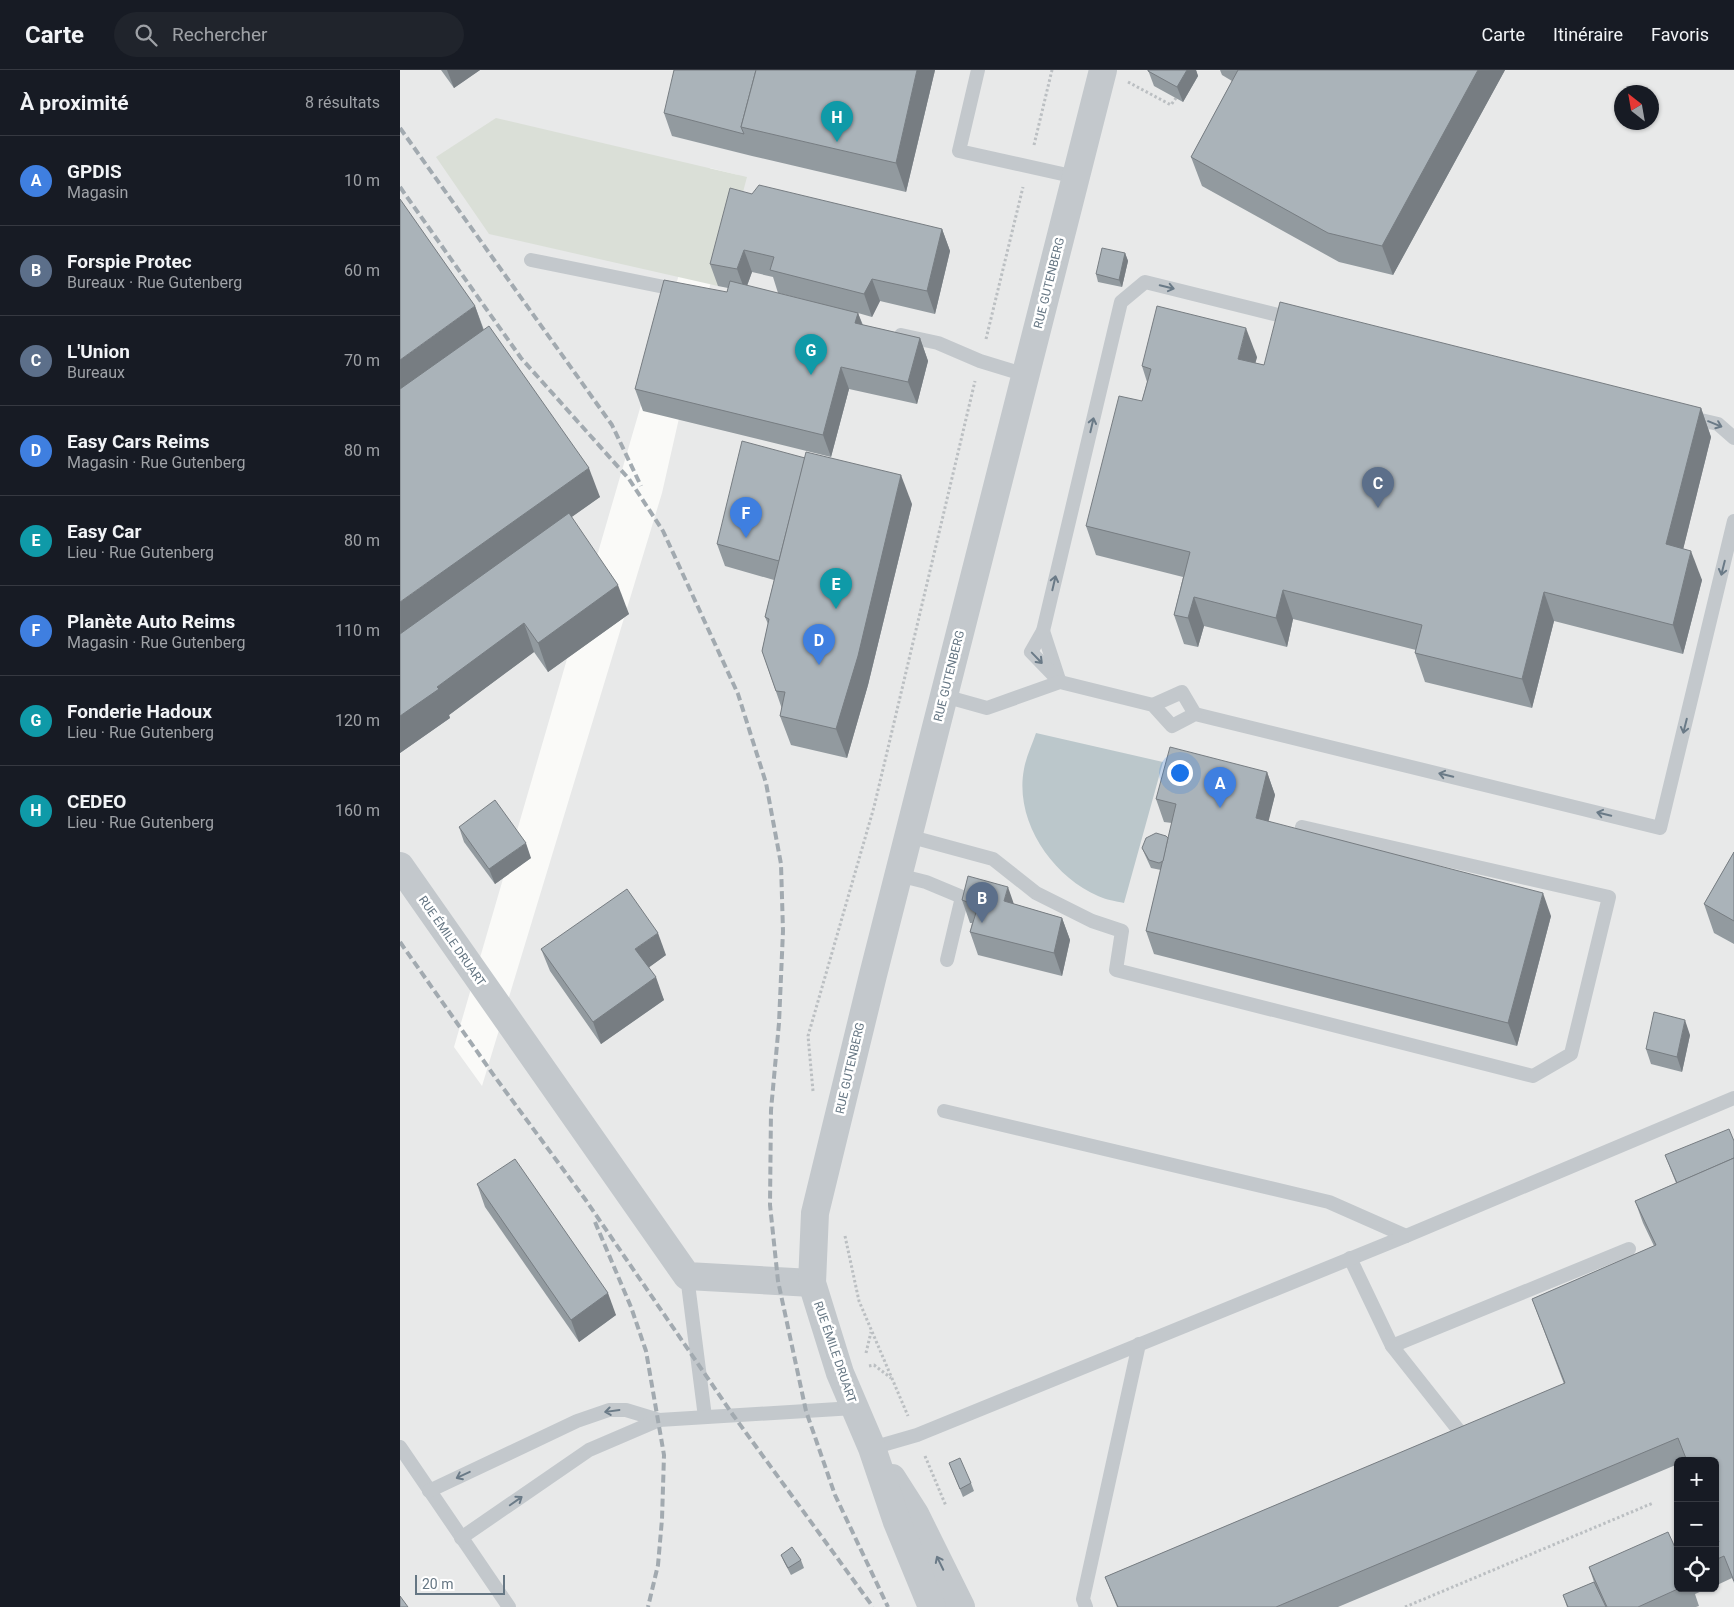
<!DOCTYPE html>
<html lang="fr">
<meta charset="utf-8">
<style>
body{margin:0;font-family:Roboto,sans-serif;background:#20242c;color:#f1f3f6}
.controls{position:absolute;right:15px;bottom:15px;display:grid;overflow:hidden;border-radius:8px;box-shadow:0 1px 4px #0004}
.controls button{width:45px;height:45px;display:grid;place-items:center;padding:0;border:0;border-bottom:1px solid #363941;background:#171b24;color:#f1f3f6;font:25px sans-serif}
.compass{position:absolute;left:1214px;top:15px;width:45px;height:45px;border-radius:50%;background:#171b24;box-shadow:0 1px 4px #0004;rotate:329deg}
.scale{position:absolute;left:15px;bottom:12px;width:90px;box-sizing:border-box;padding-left:5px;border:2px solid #657683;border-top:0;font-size:14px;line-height:18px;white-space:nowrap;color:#657683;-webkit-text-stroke:4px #fff;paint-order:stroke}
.you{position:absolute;left:779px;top:702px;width:18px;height:18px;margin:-12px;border:4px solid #fff;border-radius:50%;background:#1a73e8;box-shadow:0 0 0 8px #1a73e833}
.badge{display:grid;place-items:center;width:32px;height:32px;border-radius:50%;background:#db2777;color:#fff;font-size:16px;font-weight:700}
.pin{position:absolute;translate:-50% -41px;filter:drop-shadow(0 1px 2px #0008)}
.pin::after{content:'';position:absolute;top:26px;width:18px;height:15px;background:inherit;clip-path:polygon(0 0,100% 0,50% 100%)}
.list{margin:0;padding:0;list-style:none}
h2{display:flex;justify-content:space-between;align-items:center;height:65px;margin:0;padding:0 20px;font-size:21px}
h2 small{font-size:16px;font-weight:400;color:#9ea1a6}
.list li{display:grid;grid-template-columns:32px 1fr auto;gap:15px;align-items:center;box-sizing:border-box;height:90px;padding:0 20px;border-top:1px solid #363941}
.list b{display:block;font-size:19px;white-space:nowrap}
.list p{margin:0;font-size:16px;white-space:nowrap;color:#9ea1a6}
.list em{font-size:16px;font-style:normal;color:#9ea1a6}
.icon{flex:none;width:28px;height:28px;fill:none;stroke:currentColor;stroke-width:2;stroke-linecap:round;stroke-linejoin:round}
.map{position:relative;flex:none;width:1334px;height:1537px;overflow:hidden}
header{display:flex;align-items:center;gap:30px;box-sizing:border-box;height:70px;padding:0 25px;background:#171b24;border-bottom:1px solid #363941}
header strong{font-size:24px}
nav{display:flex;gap:28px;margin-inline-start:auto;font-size:18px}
.search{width:350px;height:45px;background:#20242c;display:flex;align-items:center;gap:12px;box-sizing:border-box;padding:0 18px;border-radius:28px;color:#9ea1a6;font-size:19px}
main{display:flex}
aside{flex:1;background:#171b24}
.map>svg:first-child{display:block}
.built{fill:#e8e9e9;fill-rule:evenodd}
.green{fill:#dadfd7}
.water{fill:#bbc7cb}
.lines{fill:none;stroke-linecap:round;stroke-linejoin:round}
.path{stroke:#bbbfc2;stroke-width:3;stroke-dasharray:2.5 2.5;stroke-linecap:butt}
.lane{stroke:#c3c8cc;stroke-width:14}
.street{stroke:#c3c8cc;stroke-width:28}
.rail{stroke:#a2aab0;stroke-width:4;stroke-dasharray:8 4;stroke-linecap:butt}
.wall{fill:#929a9f;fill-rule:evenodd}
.shaded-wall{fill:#777d82}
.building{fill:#aab3b9;stroke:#777d82}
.oneway{stroke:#6a7a87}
.labels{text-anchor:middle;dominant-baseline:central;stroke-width:5;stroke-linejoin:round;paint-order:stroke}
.street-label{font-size:12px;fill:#657683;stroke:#fff}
</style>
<header>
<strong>Carte</strong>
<div class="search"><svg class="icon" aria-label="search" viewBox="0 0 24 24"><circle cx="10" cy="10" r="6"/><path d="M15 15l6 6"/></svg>Rechercher</div>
<nav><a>Carte</a><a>Itinéraire</a><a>Favoris</a></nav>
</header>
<main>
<aside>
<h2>À proximité<small>8 résultats</small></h2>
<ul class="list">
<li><span class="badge" style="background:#3f7fe0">A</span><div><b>GPDIS</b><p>Magasin</p></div><em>10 m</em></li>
<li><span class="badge" style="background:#5c6f8a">B</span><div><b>Forspie Protec</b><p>Bureaux · Rue Gutenberg</p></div><em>60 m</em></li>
<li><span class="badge" style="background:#5c6f8a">C</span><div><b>L'Union</b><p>Bureaux</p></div><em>70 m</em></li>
<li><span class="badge" style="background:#3f7fe0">D</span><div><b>Easy Cars Reims</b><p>Magasin · Rue Gutenberg</p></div><em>80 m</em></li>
<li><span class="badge" style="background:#0f9aa8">E</span><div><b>Easy Car</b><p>Lieu · Rue Gutenberg</p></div><em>80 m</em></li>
<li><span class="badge" style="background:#3f7fe0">F</span><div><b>Planète Auto Reims</b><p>Magasin · Rue Gutenberg</p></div><em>110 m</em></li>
<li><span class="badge" style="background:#0f9aa8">G</span><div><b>Fonderie Hadoux</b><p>Lieu · Rue Gutenberg</p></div><em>120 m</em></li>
<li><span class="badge" style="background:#0f9aa8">H</span><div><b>CEDEO</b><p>Lieu · Rue Gutenberg</p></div><em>160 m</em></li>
</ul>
</aside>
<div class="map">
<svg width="1334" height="1537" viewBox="0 0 1334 1537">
<rect width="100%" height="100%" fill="#fafaf8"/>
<path class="built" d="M0 0H1334V1537H0ZM1222 22H1252V52H1222ZM310 98 338 105 302 247 262 423 82 1016 54 977ZM1278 1391H1315V1518H1278Z"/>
<path class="green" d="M96 48 347 107 318 216 89 164 36 87Z"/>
<path class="water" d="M636 663 763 692 724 833C716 831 706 830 698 826 652 806 614 751 624 699 626 687 632 675 636 663Z"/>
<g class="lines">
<g class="path">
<path d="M728 12 771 35 776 28"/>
<path d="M634 75 652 0"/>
<path d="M586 269 623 117"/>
<path d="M413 1021 408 966 474 737 575 311"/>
<path d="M445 1166 459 1231 508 1346"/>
<path d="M466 1283 471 1262"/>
<path d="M469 1296 474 1295 491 1308"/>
<path d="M525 1386 546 1436"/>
<path d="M1005 1537 1253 1433"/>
</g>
<g class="lane">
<path d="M578 0 559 81 676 107"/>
<path d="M131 190 279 220"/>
<path d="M501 265 538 273 580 291 626 305"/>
<path d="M1288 347 1318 354 1334 368"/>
<path d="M643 561 659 610"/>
<path d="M660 612 631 582 643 561 721 232 745 212 894 249"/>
<path d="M544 626 587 638 660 612 753 635 772 656 795 644 1260 758 1334 451"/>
<path d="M753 635 782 622 795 644"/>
<path d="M508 766 593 789 636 823 692 851 722 861 716 900 1133 1006 1171 984 1209 827 902 757"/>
<path d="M498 805 526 812 562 827 547 890"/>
<path d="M544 1041 929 1132 1006 1166"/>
<path d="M950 1188 992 1276 1229 1179"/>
<path d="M287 1206 305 1347"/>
<path d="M992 1276 1060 1362"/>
<path d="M0 1377 109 1537"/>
<path d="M472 1378 517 1365 1006 1166 1334 1028"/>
<path d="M29 1421 177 1351 209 1340H226L259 1350"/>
<path d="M61 1468 189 1380 259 1350 454 1338"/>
<path d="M686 1537 683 1529 739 1274"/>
</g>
<g class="street">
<path d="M0 796 287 1206 412 1213"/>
<path d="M492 1408 515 1444 561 1537"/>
<path d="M532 1537 497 1452 472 1378 440 1303 412 1213 415 1143 473 905 703 0"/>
</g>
<g class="rail">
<path d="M0 58 212 355 241 416"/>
<path d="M0 117 121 288 229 409 263 461 338 624 366 713 381 794 383 861 379 953 371 1040 370 1135 378 1211 406 1341 435 1425 488 1537"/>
<path d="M0 872 95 1007 185 1129 333 1345 473 1537"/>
<path d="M195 1152 231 1237 246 1281 264 1385 262 1449 258 1495 248 1537"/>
</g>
</g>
<g class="wall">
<path d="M41 0H80L54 18Z"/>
<path d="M535 0 506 122 352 86 272 66 264 43Z"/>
<path d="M748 0H796L798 6 783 32 754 16Z"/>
<path d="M820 0H1105L993 205 939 192 802 116 791 87 832 11 822 5Z"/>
<path d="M352 124 542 159 550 181 535 244 480 231 472 247 458 243 463 255 520 268 528 291 517 334 449 319 431 387 243 341 235 319 327 222 328 218 318 216 310 194ZM352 202 373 207 378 223 411 231 347 216Z"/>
<path d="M725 183 728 191 722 217 698 212 696 204Z"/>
<path d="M75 236 84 260 200 427 171 447 229 544 148 602 134 582 49 645 50 648 0 683Z"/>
<path d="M857 287 855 293 864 295 1301 338 1311 367 1283 479 1302 510 1283 584 1154 551 1132 638 1025 612 1015 583 1016 580 893 549 887 577 804 556 798 577 784 574 774 545 783 507 696 485 686 456 742 331 747 312 742 296Z"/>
<path d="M512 434 468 615 447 688 391 675 380 646 382 639 362 581 368 554 365 547 374 510 325 496 317 474Z"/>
<path d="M867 702 875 725 868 751 1151 846 1117 976 754 884 746 861 761 800 751 798 745 785 742 778 768 768 772 753 764 752 756 729Z"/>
<path d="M59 757 131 788 95 814 64 772Z"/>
<path d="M1334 782V874L1314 863 1304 834Z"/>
<path d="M562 830 614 834 662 848 670 870 662 906 578 885 570 862 572 853H570Z"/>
<path d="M141 879 266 885 249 897 264 930 201 974 150 901Z"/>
<path d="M1290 965 1282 1002 1251 994 1246 979Z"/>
<path d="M1334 1071V1513L1332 1508 1315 1516V1474L1319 1472 1315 1464V1391L1286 1390 1278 1391V1394L938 1537H717L705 1507 1164 1314 1132 1229 1254 1176 1243 1153 1235 1131 1276 1113 1265 1085Z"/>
<path d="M77 1114 216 1245 179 1272 85 1137Z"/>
<path d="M549 1393 571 1413 574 1421 563 1427Z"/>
<path d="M381 1485 401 1490 404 1498 391 1505 384 1492Z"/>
<path d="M1189 1497 1278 1518H1309L1295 1524 1299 1536 1296 1537H1167L1163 1525 1194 1512Z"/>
</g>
<g class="shaded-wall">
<path d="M47 0H80L54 18Z"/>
<path d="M517 0H535L506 122 496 93Z"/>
<path d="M787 0H796L798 6 783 32 777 17Z"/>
<path d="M1078 0H1105L993 205 982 176Z"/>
<path d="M542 159 550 181 535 244 527 221Z"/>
<path d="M344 180 352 202 345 221 337 199Z"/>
<path d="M725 183 728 191 722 217 719 210Z"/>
<path d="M472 209 480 231 472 247 464 224Z"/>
<path d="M75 236 85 265 0 326V290Z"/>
<path d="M458 243 466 265 455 253Z"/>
<path d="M846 258 857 287 849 318 838 289Z"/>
<path d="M520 268 528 291 517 334 508 312Z"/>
<path d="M441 297 449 319 431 387 423 365Z"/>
<path d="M1301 338 1311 367 1277 504 1266 474Z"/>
<path d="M189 398 200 427 0 569V532Z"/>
<path d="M501 405 512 434 468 615 447 688 436 659Z"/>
<path d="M1291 481 1302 510 1283 584 1273 555Z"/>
<path d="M218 515 229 544 148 602 138 573Z"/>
<path d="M883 520 893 549 887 577 876 548Z"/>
<path d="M1144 522 1154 551 1132 638 1122 609Z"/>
<path d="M794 527 804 556 798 577 788 548Z"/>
<path d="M124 553 134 582 49 645 50 648 0 683V646L37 617Z"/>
<path d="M867 702 875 725 864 770 856 748Z"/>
<path d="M126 773 131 788 95 814 89 799Z"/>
<path d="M608 817 616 840 604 831Z"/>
<path d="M1143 823 1151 846 1117 976 1108 953Z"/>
<path d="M662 848 670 870 662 906 654 883Z"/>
<path d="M258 863 266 885 244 901 235 879Z"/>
<path d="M256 907 264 930 201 974 193 952Z"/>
<path d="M1285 950 1290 965 1282 1002 1277 987Z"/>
<path d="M208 1223 216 1245 179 1272 171 1250Z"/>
</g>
<g class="building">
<path d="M274 0H356L341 57 344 64 264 43Z"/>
<path d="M356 0H517L496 93 341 57Z"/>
<path d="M748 0H787L777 17 748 1Z"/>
<path d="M838 0H1078L982 176 928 163 791 87Z"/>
<path d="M359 115 542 159 527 221 472 209 464 224 370 200 374 187 344 180 337 199 310 194 330 118 352 124Z"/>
<path d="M0 129 75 236 0 290Z"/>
<path d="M702 178 725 183 719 210 696 204Z"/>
<path d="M264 210 327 222 330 211 458 243 455 253 520 268 508 312 441 297 423 365 235 319Z"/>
<path d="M880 232 1301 338 1266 474 1291 481 1273 555 1144 522 1122 609 1015 583 1022 555 883 520 876 548 794 527 788 548 774 545 790 482 686 456 719 326 742 331 751 299 742 296 757 236 846 258 838 289 864 295Z"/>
<path d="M89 256 189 398 0 532V319Z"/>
<path d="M342 371 405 388 379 491 317 474Z"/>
<path d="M406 382 501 405 458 586 436 659 380 646 385 622 376 621 362 581 369 549 365 547Z"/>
<path d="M169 443 218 515 138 573 124 553 37 617 39 619 0 646V564Z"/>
<path d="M770 677 867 702 856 748 1143 823 1108 953 746 861 776 734 756 729Z"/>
<path d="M95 730 126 773 89 799 59 757Z"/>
<path d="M756 763 766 766 768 768 763 791 759 793 749 790 742 778 746 768Z"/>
<path d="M1334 782V851L1304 834Z"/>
<path d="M568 806 608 817 604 831 662 848 654 883 570 862 578 836 562 830Z"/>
<path d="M227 819 258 863 235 879 256 907 193 952 141 879Z"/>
<path d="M1254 942 1285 950 1277 987 1246 979Z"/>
<path d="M1329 1059 1334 1071V1088L1277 1113 1265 1085Z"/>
<path d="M1334 1088V1511L1324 1486 1315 1490V1474L1319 1472 1315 1462V1391H1287L1278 1368 876 1537H718L705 1507 1165 1313 1132 1229 1256 1175 1235 1131Z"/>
<path d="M115 1089 208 1223 171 1250 77 1114Z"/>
<path d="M560 1388 571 1413 560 1419 549 1393Z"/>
<path d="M1268 1462 1278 1484V1518H1280L1238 1537H1207L1189 1497Z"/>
<path d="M392 1477 401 1490 388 1498 381 1485Z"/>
<path d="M1194 1512 1206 1537H1168L1163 1525Z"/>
<path d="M0 1526 8 1537H0Z"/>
</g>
<defs><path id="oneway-shaft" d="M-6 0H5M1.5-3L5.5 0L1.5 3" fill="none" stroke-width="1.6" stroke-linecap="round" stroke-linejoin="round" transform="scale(1.25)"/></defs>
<g class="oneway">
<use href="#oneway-shaft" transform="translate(767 217) rotate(14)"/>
<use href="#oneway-shaft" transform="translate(1315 354) rotate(22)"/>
<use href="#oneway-shaft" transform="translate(692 355) rotate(-77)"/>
<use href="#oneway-shaft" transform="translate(1323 498) rotate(104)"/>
<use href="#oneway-shaft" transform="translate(654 513) rotate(-77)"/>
<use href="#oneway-shaft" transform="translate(637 588) rotate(46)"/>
<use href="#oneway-shaft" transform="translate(1285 656) rotate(104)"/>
<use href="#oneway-shaft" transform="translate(1046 705) rotate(-166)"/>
<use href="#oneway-shaft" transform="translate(1204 744) rotate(-166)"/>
<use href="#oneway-shaft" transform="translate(212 1341) rotate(172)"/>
<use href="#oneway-shaft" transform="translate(63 1405) rotate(155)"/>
<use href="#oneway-shaft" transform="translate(116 1431) rotate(-35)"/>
<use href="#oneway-shaft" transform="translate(540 1493) rotate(-116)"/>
</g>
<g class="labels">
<g class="street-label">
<text transform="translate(649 213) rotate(-76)">RUE GUTENBERG</text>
<text transform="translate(549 606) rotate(-76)">RUE GUTENBERG</text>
<text transform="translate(52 871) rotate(55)">RUE ÉMILE DRUART</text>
<text transform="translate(450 998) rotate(-77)">RUE GUTENBERG</text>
<text transform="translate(435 1282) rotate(71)">RUE ÉMILE DRUART</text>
</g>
</g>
</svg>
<div class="controls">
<button>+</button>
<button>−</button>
<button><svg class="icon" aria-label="locate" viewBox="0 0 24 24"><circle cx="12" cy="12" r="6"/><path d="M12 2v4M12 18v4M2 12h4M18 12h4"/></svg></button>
</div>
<svg class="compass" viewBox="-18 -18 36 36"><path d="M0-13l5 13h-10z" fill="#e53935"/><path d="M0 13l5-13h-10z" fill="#9ea1a6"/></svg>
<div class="scale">20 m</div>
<div class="you"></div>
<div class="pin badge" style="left:820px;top:738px;background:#3f7fe0">A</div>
<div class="pin badge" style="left:582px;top:853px;background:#5c6f8a">B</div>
<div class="pin badge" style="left:978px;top:438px;background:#5c6f8a">C</div>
<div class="pin badge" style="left:419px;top:595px;background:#3f7fe0">D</div>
<div class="pin badge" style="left:436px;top:539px;background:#0f9aa8">E</div>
<div class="pin badge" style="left:346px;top:468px;background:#3f7fe0">F</div>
<div class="pin badge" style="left:411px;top:305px;background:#0f9aa8">G</div>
<div class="pin badge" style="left:437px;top:72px;background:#0f9aa8">H</div>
</div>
</main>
